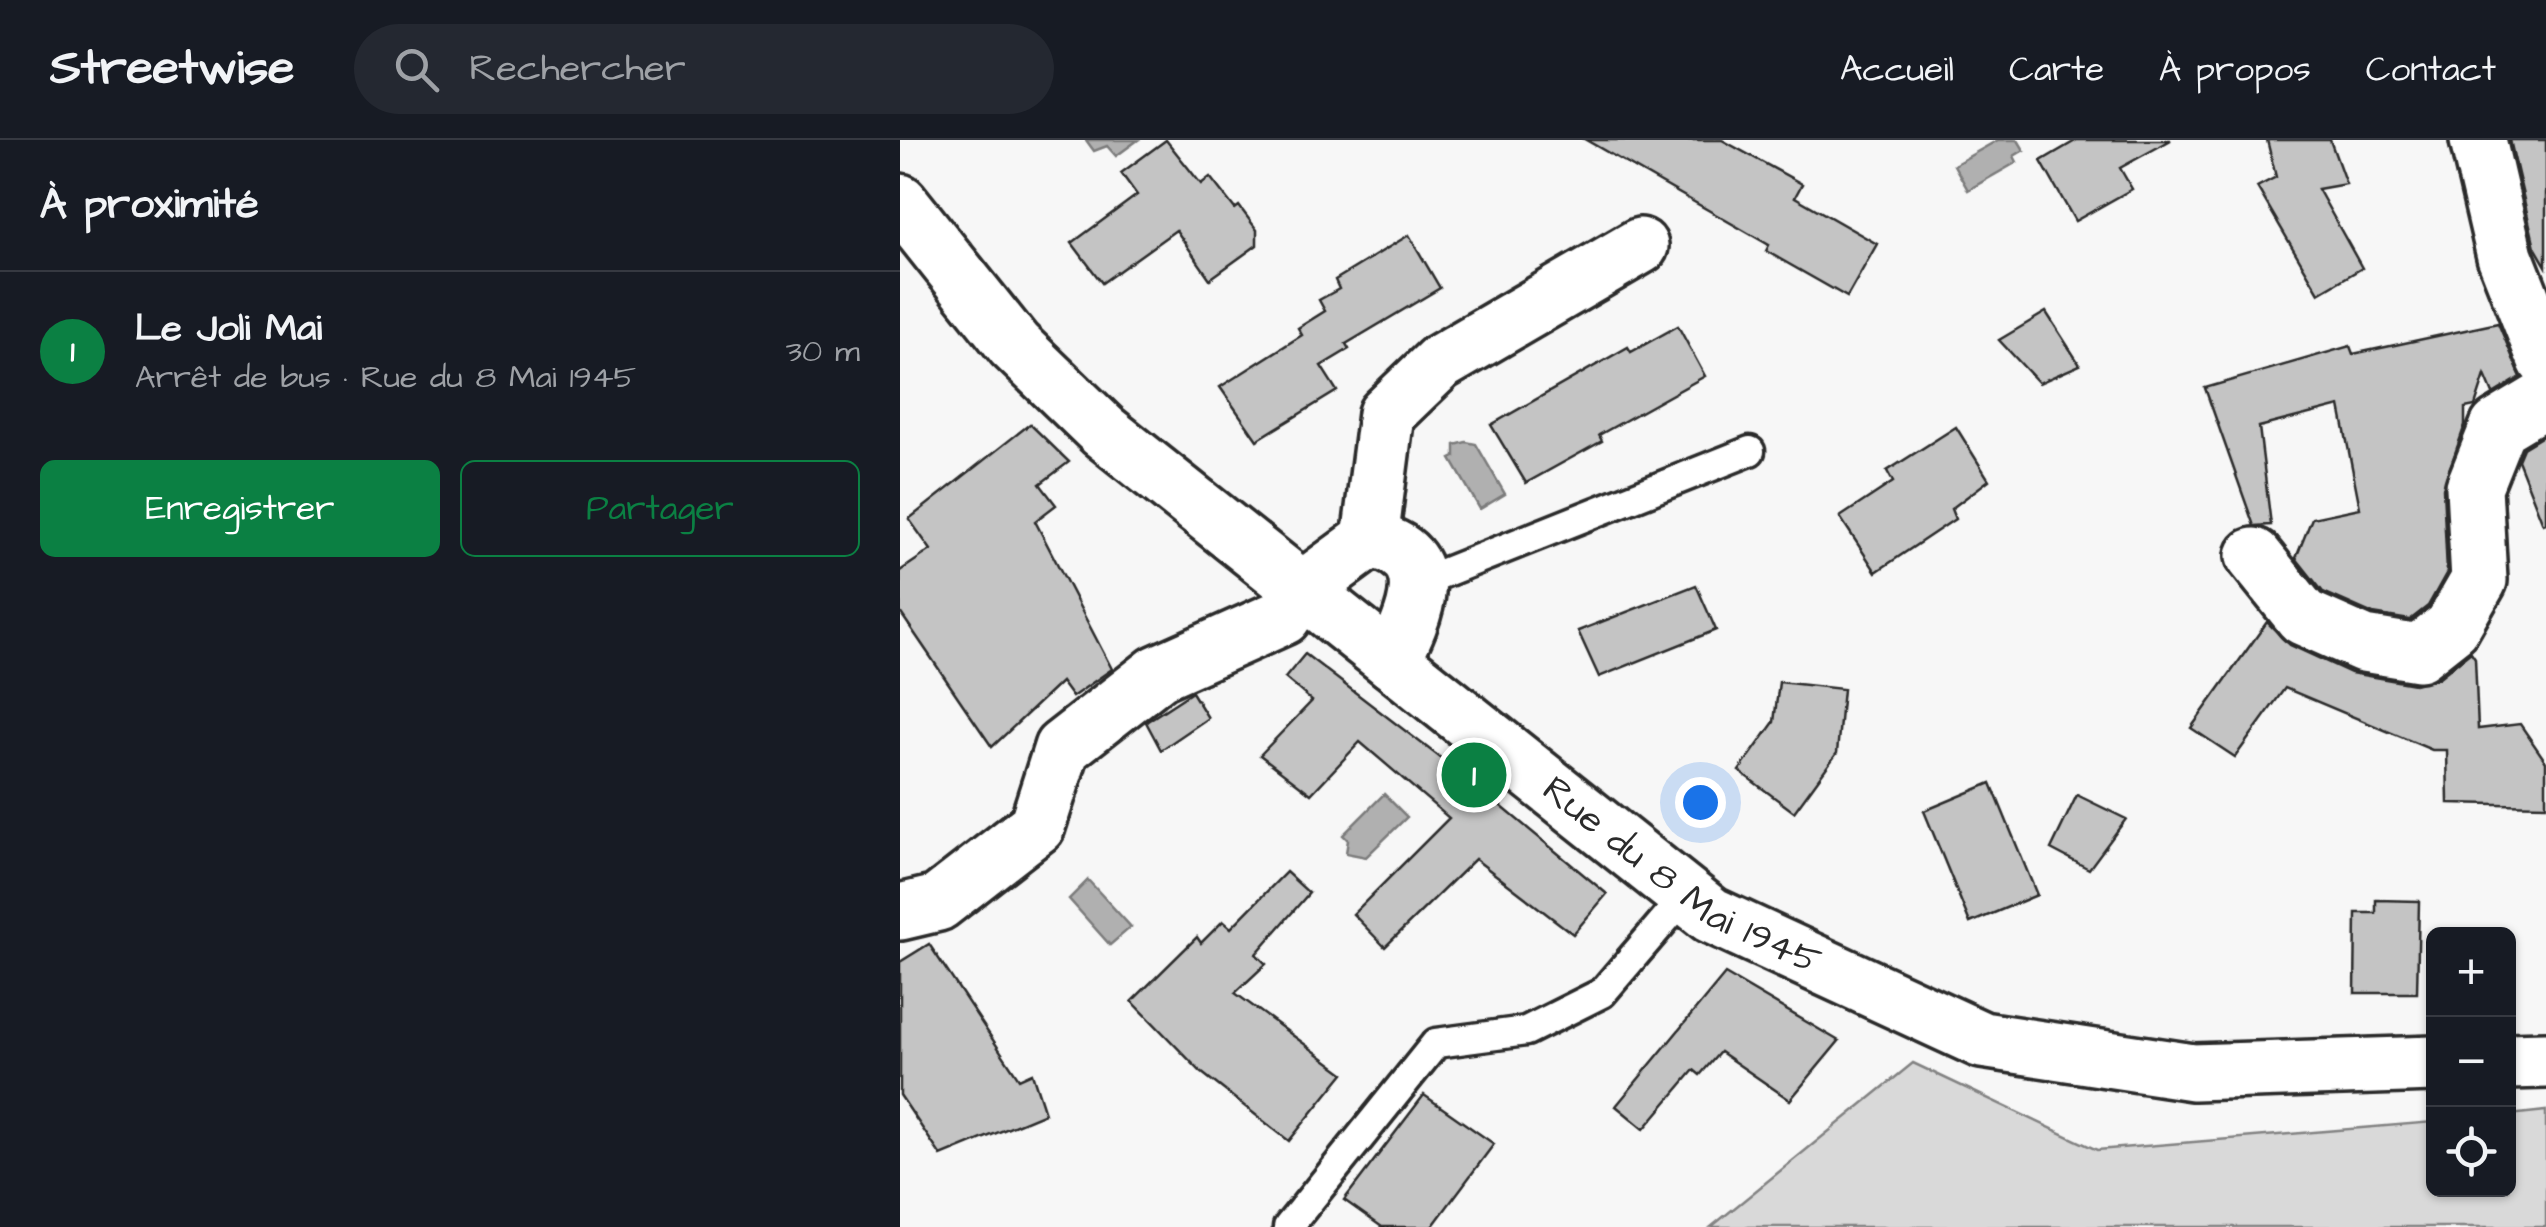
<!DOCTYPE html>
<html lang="fr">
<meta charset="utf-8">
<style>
body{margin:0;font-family:"Architects Daughter",sans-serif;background:#242831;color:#f1f3f6}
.controls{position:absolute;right:30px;bottom:30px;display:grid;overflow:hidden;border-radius:15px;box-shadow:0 2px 8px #0004}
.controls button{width:90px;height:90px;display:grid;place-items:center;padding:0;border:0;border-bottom:2px solid #363941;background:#171b24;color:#f1f3f6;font:50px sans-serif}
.you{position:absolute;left:800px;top:662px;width:35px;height:35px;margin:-25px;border:8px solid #fff;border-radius:50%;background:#1a73e8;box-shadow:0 0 0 15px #1a73e833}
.badge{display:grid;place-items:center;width:65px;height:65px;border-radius:50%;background:#0b8043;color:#fff;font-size:32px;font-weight:700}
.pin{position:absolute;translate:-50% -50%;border:5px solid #fff;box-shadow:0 2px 10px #0006}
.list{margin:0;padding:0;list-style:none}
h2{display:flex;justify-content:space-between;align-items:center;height:130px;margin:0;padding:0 40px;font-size:42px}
h2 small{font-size:32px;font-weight:400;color:#9ea1a6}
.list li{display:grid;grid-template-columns:65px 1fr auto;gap:30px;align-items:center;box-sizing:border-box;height:160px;padding:0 40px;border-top:2px solid #363941}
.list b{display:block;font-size:38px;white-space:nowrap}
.list p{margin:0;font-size:32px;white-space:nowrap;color:#9ea1a6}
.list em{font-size:32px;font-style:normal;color:#9ea1a6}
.actions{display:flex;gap:20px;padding:30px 40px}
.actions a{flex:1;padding:22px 0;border:2px solid #0b8043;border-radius:15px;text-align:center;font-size:35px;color:#0b8043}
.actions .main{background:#0b8043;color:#fff}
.icon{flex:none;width:55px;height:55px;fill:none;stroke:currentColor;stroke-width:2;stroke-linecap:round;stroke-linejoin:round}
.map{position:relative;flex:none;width:1646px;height:1087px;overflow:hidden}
header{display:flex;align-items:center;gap:60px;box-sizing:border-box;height:140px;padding:0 50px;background:#171b24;border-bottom:2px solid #363941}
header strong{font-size:48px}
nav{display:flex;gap:55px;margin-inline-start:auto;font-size:35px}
.search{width:700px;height:90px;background:#242831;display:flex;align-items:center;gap:25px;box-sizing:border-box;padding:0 35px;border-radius:55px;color:#9ea1a6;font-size:38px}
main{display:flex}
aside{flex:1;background:#171b24}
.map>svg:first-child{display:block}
.green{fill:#d9d9d9;stroke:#828282;stroke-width:2.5}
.water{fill:#b0b0b0;stroke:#7b7b7b;stroke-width:2.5}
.building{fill:#c4c4c4;stroke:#2b2b2b;stroke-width:2.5}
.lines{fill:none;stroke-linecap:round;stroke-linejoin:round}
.service-casing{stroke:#2b2b2b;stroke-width:35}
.minor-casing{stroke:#2b2b2b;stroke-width:62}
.secondary-casing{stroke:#2b2b2b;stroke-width:62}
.service{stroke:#fff;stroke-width:28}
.minor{stroke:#fff;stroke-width:55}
.secondary{stroke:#fff;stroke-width:55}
.labels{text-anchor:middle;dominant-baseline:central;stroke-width:10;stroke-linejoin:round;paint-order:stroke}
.street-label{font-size:38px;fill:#2b2b2b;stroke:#fff}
</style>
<header>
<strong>Streetwise</strong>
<div class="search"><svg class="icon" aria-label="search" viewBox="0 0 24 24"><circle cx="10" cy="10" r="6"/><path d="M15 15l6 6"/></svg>Rechercher</div>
<nav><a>Accueil</a><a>Carte</a><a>À propos</a><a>Contact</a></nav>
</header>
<main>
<aside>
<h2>À proximité<small></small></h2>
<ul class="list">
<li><span class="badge">1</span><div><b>Le Joli Mai</b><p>Arrêt de bus · Rue du 8 Mai 1945</p></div><em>30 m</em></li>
</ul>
<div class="actions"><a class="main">Enregistrer</a><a>Partager</a></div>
</aside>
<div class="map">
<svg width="1646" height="1087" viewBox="0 0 1646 1087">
<rect width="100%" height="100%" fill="#f7f7f7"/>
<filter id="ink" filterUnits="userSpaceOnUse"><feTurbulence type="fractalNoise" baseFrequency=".01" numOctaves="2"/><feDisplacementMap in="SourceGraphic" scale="20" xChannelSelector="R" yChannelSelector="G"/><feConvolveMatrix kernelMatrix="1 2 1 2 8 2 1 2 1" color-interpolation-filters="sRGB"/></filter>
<g filter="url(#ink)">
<path class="green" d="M1013 923 1197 1010 1533 982 1534 1050H1608L1609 975 1646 971V1087H811Z"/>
<g class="water">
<path d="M186 0H238L216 16 207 6 194 11Z"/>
<path d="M1098 0H1118L1124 10 1114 16 1117 22 1068 50 1054 25Z"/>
<path d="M566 302 576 304 605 354 580 369 551 319 555 317V305Z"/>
<path d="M484 654 507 677 466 717 446 713 448 700 443 695Z"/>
<path d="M188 740 231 787 210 805 169 759Z"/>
</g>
<g class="building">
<path d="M266 0 301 44 310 37 335 69 339 66 357 90V105L310 139 276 90 202 143 172 103 237 55 221 33Z"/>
<path d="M686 0H822L902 44 895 57 977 104 947 157 866 111 869 105Z"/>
<path d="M1177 0H1271L1220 28 1232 49 1175 81 1141 21Z"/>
<path d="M1367 0H1430L1446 44 1418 49 1462 128 1419 153 1357 47 1376 37Z"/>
<path d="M1610 0H1646V126L1635 107Z"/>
<path d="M509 95 540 148 446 204 449 209 421 226 437 251 357 300 320 247 402 195 398 188 425 171 419 160 439 149 435 140Z"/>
<path d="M1146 172 1180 225 1139 243 1099 200Z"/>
<path d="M1598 183 1621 237 1593 254 1585 235 1575 266 1565 268V285L1543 348 1547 432 1528 466 1510 480 1473 474 1423 452 1396 418 1412 378 1460 368 1440 266 1359 287 1371 385 1354 386 1305 248 1450 206 1453 214Z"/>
<path d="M778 186 805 236 699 295 702 301 626 343 591 285 728 207 731 212Z"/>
<path d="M130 284 169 322 140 344 156 365 135 381 212 529 172 557 161 542 92 607 0 472V431L31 410 9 379Z"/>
<path d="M1056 287 1089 340 1051 369 1055 379 976 432 940 377 993 342 987 331Z"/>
<path d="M1646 294V383L1643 384 1618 320 1623 308Z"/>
<path d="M796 445 816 490 699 537 678 491Z"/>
<path d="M1367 482 1390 505 1451 533 1514 544 1538 538 1571 512 1575 518 1578 589 1620 584 1646 622V665L1548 663 1547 610H1532L1385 548 1335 617 1291 588Z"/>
<path d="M405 514 572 642 707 754 673 794 575 719 485 807 453 774 549 678 460 602 411 654 360 615 412 561 385 538Z"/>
<path d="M879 542 943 549 937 613 894 672 839 631 874 582Z"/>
<path d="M292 552 308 578 261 610 246 582Z"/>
<path d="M1091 643 1137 755 1070 783 1024 671Z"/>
<path d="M1177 655 1226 679 1189 729 1151 709Z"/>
<path d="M386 732 409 753 356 814 366 824 335 853 444 933 389 1001 301 932 232 861 297 797 301 803 323 781 331 788Z"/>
<path d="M1476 760 1519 761 1517 853H1455L1456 773H1476Z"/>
<path d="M29 804 119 939 132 933 145 973 41 1016 0 955V822Z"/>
<path d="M825 834 939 901 890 960 820 912 800 935 794 930 744 989 716 966Z"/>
<path d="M524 955 594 1004 532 1087H482L444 1060Z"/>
</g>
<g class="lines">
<g class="service-casing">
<g id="service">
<path d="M518 443 850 311"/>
<path d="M388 1087 536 903 626 891 702 853 786 755"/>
</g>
</g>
<g class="minor-casing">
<g id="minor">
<path d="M1578 0 1605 116 1646 220"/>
<path d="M470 400 486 274 539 223 740 106"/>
<path d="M1354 416 1403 477 1464 504 1519 513 1552 487 1579 440 1574 347 1598 287 1646 258"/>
<path d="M0 772 38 763 137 686 162 608 258 533 383 477 403 449 470 400C544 414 515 475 492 521"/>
</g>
</g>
<g class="secondary-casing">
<g id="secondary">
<path id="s1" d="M0 62 114 205 203 291 811 775 1082 900 1293 932 1534 924"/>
<path d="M1608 921 1646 920"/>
</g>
</g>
<use href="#service" class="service"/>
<use href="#minor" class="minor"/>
<use href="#secondary" class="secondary"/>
</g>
</g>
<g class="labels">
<g class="street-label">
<text stroke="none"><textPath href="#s1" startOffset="1038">Rue du 8 Mai 1945</textPath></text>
</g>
</g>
</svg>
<div class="controls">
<button>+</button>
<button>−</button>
<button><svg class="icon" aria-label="locate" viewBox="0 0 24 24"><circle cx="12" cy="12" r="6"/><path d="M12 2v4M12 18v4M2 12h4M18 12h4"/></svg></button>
</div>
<div class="you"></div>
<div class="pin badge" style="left:574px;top:635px">1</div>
</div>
</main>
